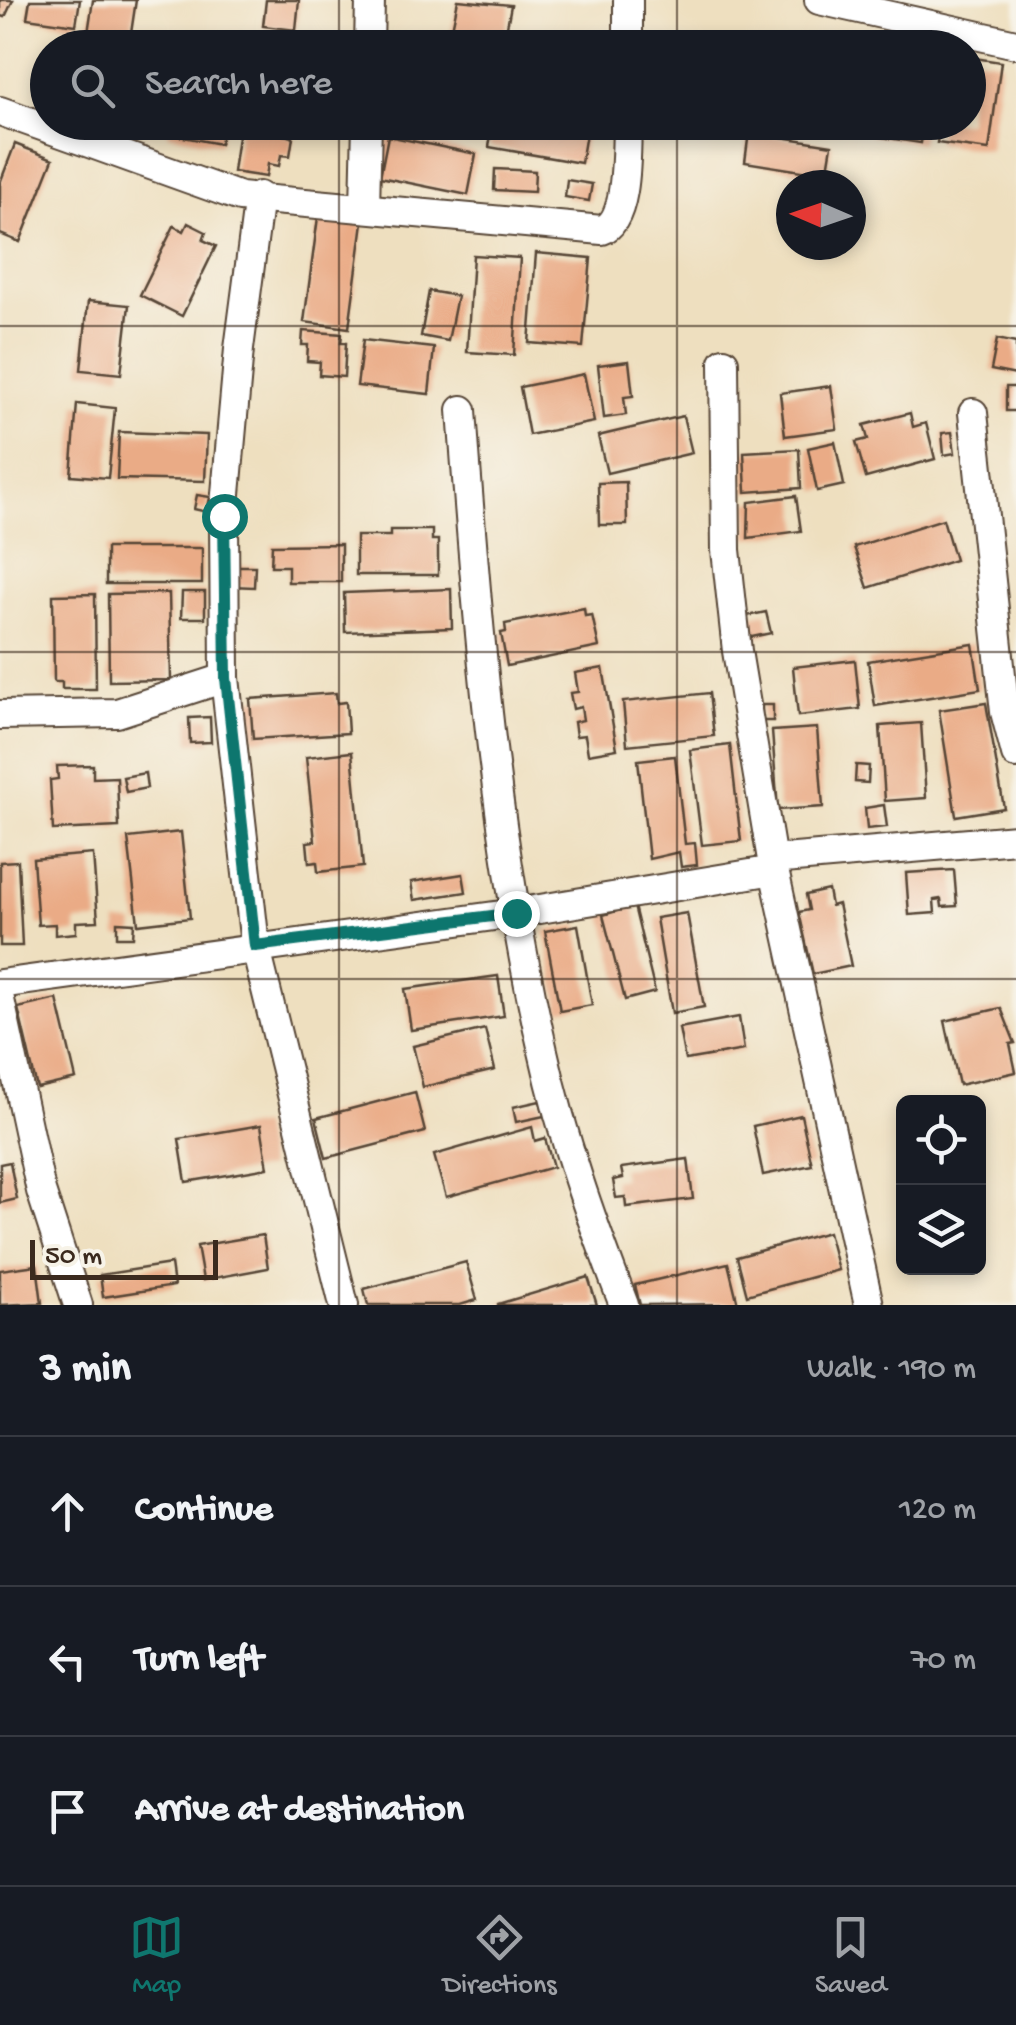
<!DOCTYPE html>
<meta charset="utf-8">
<style>
body{margin:0;font-family:"Gochi Hand",sans-serif;background:#20242c;color:#f1f3f6}
.controls{position:absolute;right:30px;bottom:30px;display:grid;overflow:hidden;border-radius:15px;box-shadow:0 5px 15px #0003}
.controls button{width:90px;height:90px;display:grid;place-items:center;padding:0;border:0;border-bottom:2px solid #363941;background:#171b24;color:#f1f3f6;font:50px sans-serif}
.compass{position:absolute;left:776px;top:170px;width:90px;height:90px;border-radius:50%;background:#171b24;box-shadow:0 5px 15px #0003;rotate:272deg}
.scale{position:absolute;left:30px;bottom:25px;width:188px;box-sizing:border-box;padding-left:10px;border:5px solid #3b2a1e;border-top:0;font-size:28px;line-height:35px;white-space:nowrap;color:#3b2a1e;-webkit-text-stroke:8px #f7f3e8;paint-order:stroke}
.stop{position:absolute;width:30px;height:30px;margin:-22px;border:8px solid #0f766e;border-radius:50%;background:#fff}
.stop.end{background:#0f766e;border-color:#fff;box-shadow:0 2px 10px #0008}
.list{margin:0;padding:0;list-style:none}
h2{display:flex;justify-content:space-between;align-items:center;height:130px;margin:0;padding:0 40px;font-size:42px}
h2 small{font-size:32px;font-weight:400;color:#9ea1a6}
.list li{display:grid;grid-template-columns:65px 1fr auto;gap:30px;align-items:center;box-sizing:border-box;height:150px;padding:0 40px;border-top:2px solid #363941}
.list b{display:block;font-size:38px;white-space:nowrap}
.list em{font-size:32px;font-style:normal;color:#9ea1a6}
.icon{flex:none;width:55px;height:55px;fill:none;stroke:currentColor;stroke-width:2;stroke-linecap:round;stroke-linejoin:round}
.map{position:relative;flex:none;width:1016px;height:1305px;overflow:hidden}
.search{position:absolute;background:#171b24;box-shadow:0 5px 15px #0003;left:30px;right:30px;top:30px;height:110px;display:flex;align-items:center;gap:25px;box-sizing:border-box;padding:0 35px;border-radius:55px;color:#9ea1a6;font-size:38px}
.sheet{height:580px;background:#171b24}
nav{display:flex;justify-content:space-around;align-items:center;box-sizing:border-box;height:140px;border-top:2px solid #363941;background:#171b24;font-size:28px;color:#9ea1a6}
nav a{display:grid;justify-items:center;gap:5px}
nav .on{color:#0f766e}
.map>svg:first-child{display:block}
.building{fill:#eaab86}
.lines{fill:none;stroke-linecap:round;stroke-linejoin:round}
.minor-casing{stroke:#564536;stroke-width:32}
.minor{stroke:#fff;stroke-width:28}
.route{stroke:#0f766e;stroke-width:12}
.grid{fill:none;stroke:#3b2a1e;stroke-width:2.5;stroke-opacity:0.55}
</style>
<div class="map">
<svg width="1016" height="1305" viewBox="0 0 1016 1305">
<rect width="100%" height="100%" fill="#f7f3e8"/>
<filter id="ink" filterUnits="userSpaceOnUse"><feTurbulence type="fractalNoise" baseFrequency=".01" numOctaves="2"/><feDisplacementMap in="SourceGraphic" scale="20" xChannelSelector="R" yChannelSelector="G"/><feConvolveMatrix kernelMatrix="1 2 1 2 8 2 1 2 1" color-interpolation-filters="sRGB"/></filter>
<filter id="wash" filterUnits="userSpaceOnUse"><feTurbulence type="fractalNoise" baseFrequency=".0048" numOctaves="4" result="noise"/><feDisplacementMap in="SourceGraphic" scale="40" xChannelSelector="R" yChannelSelector="G"/><feGaussianBlur stdDeviation="2.25" result="paint"/><feColorMatrix in="noise" values="0 0 0 0 0 0 0 0 0 0 0 0 0 0 0 0 0 1.4 0 .05"/><feComposite in="paint" operator="in"/></filter>
<g filter="url(#wash)">
<rect width="100%" height="100%" fill="#eedfbf"/>
<g id="blocks">
<g class="building">
<path d="M0 0H13L5 17 0 16Z"/>
<path d="M30 0H80L76 25 27 18Z"/>
<path d="M93 0H136L130 40 88 33Z"/>
<path d="M266 0H299L296 30 263 26Z"/>
<path d="M458 0 511 5 503 48H448Z"/>
<path d="M968 57 1001 62 989 150 937 143 940 122H968Z"/>
<path d="M170 122H224L220 144 168 134Z"/>
<path d="M240 122H285L283 135 293 137 290 156 281 155 279 166 268 164 266 177 233 172Z"/>
<path d="M493 122H588L581 163 489 147Z"/>
<path d="M870 122H924L921 143 868 135Z"/>
<path d="M749 132 832 145 827 175 745 162Z"/>
<path d="M388 136 476 154 468 195 380 177Z"/>
<path d="M15 144 53 159 20 242 0 234V183Z"/>
<path d="M495 169 535 171 534 192 494 190Z"/>
<path d="M567 180 592 184 589 201 565 197Z"/>
<path d="M318 217 363 222 349 328 304 322Z"/>
<path d="M188 223 206 232 203 240 216 246 182 316 140 295 174 226 184 231Z"/>
<path d="M536 253 591 258 583 347 529 343Z"/>
<path d="M473 255 520 258 514 355 467 352Z"/>
<path d="M429 291 457 296 448 341 421 336Z"/>
<path d="M88 301 129 305 121 374 81 370Z"/>
<path d="M303 331 342 334 341 343H346L344 377 319 375 320 362 307 361 308 345H302Z"/>
<path d="M997 339 1016 343V375L991 370Z"/>
<path d="M363 340 434 348 429 394 357 386Z"/>
<path d="M629 361 633 396 624 397 626 415 604 418 598 365Z"/>
<path d="M584 374 594 422 529 435 520 387Z"/>
<path d="M831 386 837 429 785 436 780 393Z"/>
<rect x="1006" y="387" width="10" height="24"/>
<path d="M77 404 115 408 108 478 71 475Z"/>
<path d="M910 413 913 427 926 423 935 459 866 478 856 442 868 439 864 425Z"/>
<path d="M683 416 692 453 607 473 598 436Z"/>
<path d="M119 432 207 435 205 481 117 479Z"/>
<path d="M952 432 955 453 944 455 942 433Z"/>
<path d="M835 442 844 485 817 491 808 448Z"/>
<path d="M799 449 801 488 746 492 744 452Z"/>
<path d="M626 482 627 525H599L598 483Z"/>
<path d="M197 495 210 497 207 512 194 509Z"/>
<path d="M796 496 801 531 748 538 749 502Z"/>
<path d="M943 519 955 560 868 588 854 547Z"/>
<path d="M390 530H432V540H438V575H356V536H390Z"/>
<path d="M341 544V582H288V566H271L272 545Z"/>
<rect x="106" y="548" width="96" height="36"/>
<path d="M231 566H255L254 587 231 586Z"/>
<path d="M451 589 452 628 345 632 344 593Z"/>
<path d="M182 592H205V618H181Z"/>
<path d="M169 593 171 680 109 681 108 594Z"/>
<path d="M95 594 96 689H62V682H54L53 595Z"/>
<path d="M584 608 585 616 592 615 599 647 507 666 501 633 506 632 505 624Z"/>
<path d="M766 612 771 633 747 638 742 617Z"/>
<path d="M973 644 980 689 875 706 868 661Z"/>
<path d="M855 660 860 709 798 716 793 667Z"/>
<path d="M603 668 617 749 588 754 585 735 576 736 574 722 583 720 581 707 573 709 570 693 578 692 575 673Z"/>
<path d="M336 693 337 703 346 702 348 733 253 739 250 699Z"/>
<path d="M709 693 714 736 627 745 623 702Z"/>
<path d="M986 703 1004 808 956 816 939 710Z"/>
<rect x="762" y="705" width="11" height="16"/>
<path d="M210 717 211 742 190 743 189 718Z"/>
<path d="M921 723 926 798 885 801 880 726Z"/>
<path d="M817 728 823 807 778 810 772 731Z"/>
<path d="M730 745 741 841 702 845 690 750Z"/>
<path d="M352 752 363 867 318 872 317 862 309 863 307 842 315 841 306 757Z"/>
<path d="M675 756 685 844 695 843 697 865 681 867 679 852 649 859 638 760Z"/>
<path d="M93 765V778L117 777 119 827 53 830 50 780 58 779 57 766Z"/>
<path d="M856 765 869 766 868 783 855 782Z"/>
<path d="M145 773 147 788 126 792 123 777Z"/>
<path d="M884 805 887 827 867 829 865 808Z"/>
<path d="M181 832 190 918 138 924 128 838Z"/>
<path d="M93 854 98 921 76 922V933L55 935V924L38 925 33 859Z"/>
<path d="M18 861 22 946H0V862Z"/>
<path d="M954 870 957 906 942 907 941 899 934 900 935 913 909 915 906 873Z"/>
<path d="M463 874 466 892 414 900 411 882Z"/>
<path d="M828 890 831 906 838 904 851 966 813 974 799 912 809 910 806 895Z"/>
<path d="M634 906 655 992 625 1000 603 915Z"/>
<path d="M687 913 704 1007 672 1013 656 918Z"/>
<path d="M117 922 134 923 133 937H117Z"/>
<path d="M578 925 592 1005 560 1011 545 931Z"/>
<path d="M498 976 504 1016 411 1030 405 989Z"/>
<path d="M57 999 76 1079 37 1088 18 1008Z"/>
<path d="M1001 1008 1015 1043 1010 1044 1016 1072 959 1085 945 1021Z"/>
<path d="M739 1017 744 1050 685 1060 679 1028Z"/>
<path d="M485 1029 495 1070 423 1087 413 1046Z"/>
<path d="M415 1092 425 1132 326 1158 316 1118Z"/>
<path d="M540 1101 544 1116 516 1122 513 1107Z"/>
<path d="M801 1115 812 1165 763 1175 753 1126Z"/>
<path d="M261 1125 268 1168 186 1182 179 1139Z"/>
<path d="M532 1127 535 1141 545 1138 553 1167 446 1197 434 1155Z"/>
<path d="M688 1159 693 1199 626 1207 625 1197 616 1198 613 1180 623 1178 621 1168Z"/>
<path d="M10 1162 17 1199 0 1203V1164Z"/>
<path d="M828 1232 838 1270 747 1295 737 1257Z"/>
<path d="M263 1235 268 1268 203 1280 197 1246Z"/>
<path d="M466 1262 477 1300 460 1305H368L364 1289Z"/>
<path d="M728 1263 738 1304 640 1305 635 1285Z"/>
<path d="M171 1264 174 1286 103 1297 100 1275Z"/>
<path d="M37 1265 42 1303 0 1305V1270Z"/>
<path d="M588 1277 597 1305H498V1304Z"/>
</g>
</g>
</g>
<g filter="url(#ink)">
<use href="#blocks" fill-opacity="0" stroke="#564536" stroke-width="2.5"/>
<g class="lines">
<g class="minor-casing">
<g id="minor">
<path d="M819 0 1016 44"/>
<path d="M369 48 370 0"/>
<path d="M628 48V0"/>
<path d="M0 111 240 197 602 230C629 221 626 147 627 122"/>
<path d="M259 196 239 349 224 516 225 678 255 945 344 1305"/>
<path d="M365 208 367 122"/>
<path d="M724 362 726 550 737 651 772 860"/>
<path d="M462 410C477 624 495 841 543 1051 562 1138 592 1222 624 1305"/>
<path d="M973 413 1005 712 1016 754"/>
<path d="M0 715 117 713 225 678"/>
<path d="M774 870 869 1305"/>
<path d="M0 984 516 913 774 870 772 860 1016 839"/>
<path d="M0 1000 41 1191 78 1305"/>
</g>
</g>
<use href="#minor" class="minor"/>
</g>
</g>
<g class="lines" filter="url(#ink)">
<path class="route" d="M224 516 226 678 255 946 516 913"/>
</g>
<path class="grid" d="M339 0V48M677 0V48M339 122V1305M677 122V1305M0 326H1016M0 652H1016M0 979H1016"/>
</svg>
<div class="controls">
<button><svg class="icon" aria-label="locate" viewBox="0 0 24 24"><circle cx="12" cy="12" r="6"/><path d="M12 2v4M12 18v4M2 12h4M18 12h4"/></svg></button>
<button><svg class="icon" aria-label="layers" viewBox="0 0 24 24"><path d="M12 4l9 5-9 5-9-5zM3 14l9 5 9-5"/></svg></button>
</div>
<svg class="compass" viewBox="-18 -18 36 36"><path d="M0-13l5 13h-10z" fill="#e53935"/><path d="M0 13l5-13h-10z" fill="#9ea1a6"/></svg>
<div class="scale">50 m</div>
<div class="stop" style="left:224px;top:516px"></div>
<div class="stop end" style="left:516px;top:913px"></div>
<div class="search"><svg class="icon" aria-label="search" viewBox="0 0 24 24"><circle cx="10" cy="10" r="6"/><path d="M15 15l6 6"/></svg>Search here</div>
</div>
<section class="sheet">
<h2>3 min<small>Walk · 190 m</small></h2>
<ul class="list">
<li><svg class="icon" aria-label="ahead" viewBox="0 0 24 24"><path d="M12 20V5M6 11l6-6 6 6"/></svg><div><b>Continue</b></div><em>120 m</em></li>
<li><svg class="icon" aria-label="left" viewBox="0 0 24 24"><path d="M17 20v-9H6M10 6l-5 5 5 5"/></svg><div><b>Turn left</b></div><em>70 m</em></li>
<li><svg class="icon" aria-label="arrive" viewBox="0 0 24 24"><path d="M6 21V4h12l-3 4 3 4H6"/></svg><div><b>Arrive at destination</b></div></li>
</ul>
</section>
<nav>
<a class="on"><svg class="icon" aria-label="map" viewBox="0 0 24 24"><path d="M3 6l6-2 6 2 6-2v14l-6 2-6-2-6 2zM9 4v14M15 6v14"/></svg>Map</a>
<a><svg class="icon" aria-label="directions" viewBox="0 0 24 24"><path d="M12 3l9 9-9 9-9-9zM9 14v-3h6M13 9l2 2-2 2"/></svg>Directions</a>
<a><svg class="icon" aria-label="saved" viewBox="0 0 24 24"><path d="M7 4h10v16l-5-4-5 4z"/></svg>Saved</a>
</nav>
